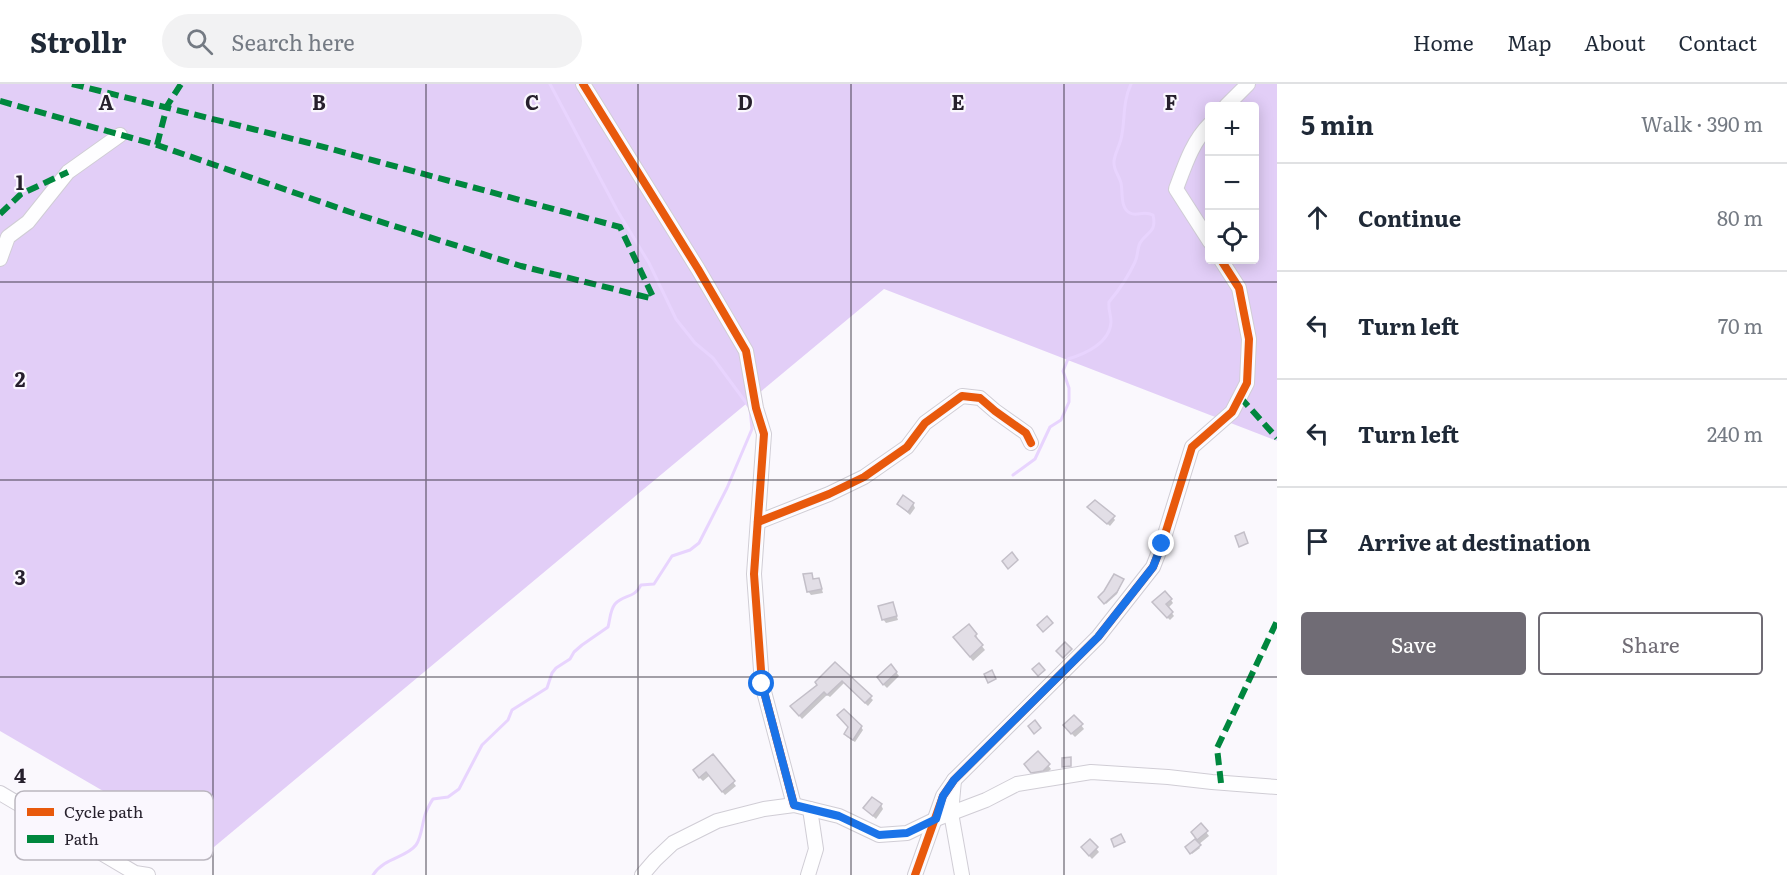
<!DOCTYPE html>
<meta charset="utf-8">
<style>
body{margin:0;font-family:Literata,serif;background:#f2f2f3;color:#1f2937}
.controls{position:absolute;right:18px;top:18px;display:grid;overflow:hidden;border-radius:6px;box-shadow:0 3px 15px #0003}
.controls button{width:54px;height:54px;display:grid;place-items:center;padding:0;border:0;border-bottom:2px solid #e0e1e3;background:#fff;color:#1f2937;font:30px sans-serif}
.stop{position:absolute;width:18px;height:18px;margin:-14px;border:4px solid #1a73e8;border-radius:50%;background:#fff}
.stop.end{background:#1a73e8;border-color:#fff;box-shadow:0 2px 6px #0008}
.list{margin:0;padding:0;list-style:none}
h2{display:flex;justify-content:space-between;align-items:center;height:78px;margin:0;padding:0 24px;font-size:26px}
h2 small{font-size:20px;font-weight:400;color:#747a83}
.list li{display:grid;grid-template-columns:39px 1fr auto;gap:18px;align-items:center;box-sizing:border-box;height:108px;padding:0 24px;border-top:2px solid #e0e1e3}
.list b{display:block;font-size:22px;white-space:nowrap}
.list em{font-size:20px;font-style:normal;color:#747a83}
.actions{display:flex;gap:12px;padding:18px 24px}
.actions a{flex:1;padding:14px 0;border:2px solid #706c75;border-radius:6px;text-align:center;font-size:21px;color:#706c75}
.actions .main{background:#706c75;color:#fff}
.icon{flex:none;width:33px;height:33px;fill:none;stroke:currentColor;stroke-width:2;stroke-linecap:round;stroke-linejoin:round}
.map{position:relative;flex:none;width:1277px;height:791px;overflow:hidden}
header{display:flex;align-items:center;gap:36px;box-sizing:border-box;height:84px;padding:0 30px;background:#fff;border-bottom:2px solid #e0e1e3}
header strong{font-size:28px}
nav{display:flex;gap:33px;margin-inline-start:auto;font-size:21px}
.search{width:420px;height:54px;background:#f2f2f3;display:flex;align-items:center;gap:15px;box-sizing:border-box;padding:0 21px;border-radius:33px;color:#747a83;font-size:22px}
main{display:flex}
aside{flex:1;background:#fff}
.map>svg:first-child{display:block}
.forest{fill:#e2cef7;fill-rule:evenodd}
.shadow{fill:#0003}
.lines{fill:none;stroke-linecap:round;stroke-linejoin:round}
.stream{stroke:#e8d4fe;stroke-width:3}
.building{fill:#e2dee6;stroke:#c3bfc8;stroke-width:1.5}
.minor-casing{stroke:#d0cdd5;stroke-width:16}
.minor{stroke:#fefeff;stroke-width:14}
.quiet{stroke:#00873e;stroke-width:6;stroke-dasharray:12 6;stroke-linecap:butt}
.cycleway-casing{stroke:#faf7fe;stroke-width:11}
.cycleway{stroke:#e8590c;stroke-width:8}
.route{stroke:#1a73e8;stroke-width:8}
.grid{fill:none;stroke:#26202c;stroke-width:1.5;stroke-opacity:0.55}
.key{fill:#faf7fe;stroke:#bab6bf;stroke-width:1.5}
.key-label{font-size:16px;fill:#26202c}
.grid-label{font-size:20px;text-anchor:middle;font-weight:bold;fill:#26202c;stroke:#faf7fe;stroke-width:4.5;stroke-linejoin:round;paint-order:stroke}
</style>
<header>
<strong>Strollr</strong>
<div class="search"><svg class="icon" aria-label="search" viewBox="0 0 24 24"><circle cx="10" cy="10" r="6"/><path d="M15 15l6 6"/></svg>Search here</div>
<nav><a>Home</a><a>Map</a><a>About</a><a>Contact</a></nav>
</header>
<main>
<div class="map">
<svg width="1277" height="791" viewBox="0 0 1277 791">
<rect width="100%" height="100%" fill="#faf8fd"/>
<path class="forest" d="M0 0H1277V357L884 205 208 768 0 647ZM1210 22H1254V176H1210Z"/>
<g class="shadow">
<path d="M898 420H913L915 424 910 431Z"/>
<path d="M1089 423 1113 433 1115 436 1110 442Z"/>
<path d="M811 490 814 497 819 496 823 509 811 511 808 507Z"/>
<path d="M1123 496 1117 510 1106 520 1100 513Z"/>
<path d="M1171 516 1173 519 1168 524 1174 532 1170 536 1156 522Z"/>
<path d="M894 524 898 536 886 539 883 535Z"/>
<path d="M976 551 978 555 977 556 985 566 973 577 957 558Z"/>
<path d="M836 580 873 616 868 622 844 599 830 613 827 611 802 635 792 623 818 602Z"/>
<path d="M896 588 899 592 887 604 881 598Z"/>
<path d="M839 632 861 643 863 646 855 658 847 653 845 650 849 644Z"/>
<path d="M1081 641 1084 645 1075 653 1067 645Z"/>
<path d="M1038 669 1051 685 1046 690 1035 692 1028 685Z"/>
<path d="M713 672 736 702 725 711 709 692 703 697 697 691Z"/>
<path d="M881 721 883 725 876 735 865 725Z"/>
<path d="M1206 748 1209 752 1198 761 1200 764 1192 770 1187 764Z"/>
<path d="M1090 757 1099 768 1092 775 1085 767Z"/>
</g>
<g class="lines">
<g class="stream">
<path d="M1013 391 1035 375 1050 343 1061 336 1069 318V304L1063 287 1068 275C1085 270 1110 259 1111 238 1111 231 1108 225 1109 218 1120 205 1128 193 1135 178 1138 172 1137 165 1140 159 1147 147 1157 149 1153 131 1143 126 1137 133 1130 129 1120 124 1123 109 1121 99 1119 91 1113 86 1114 77 1115 68 1121 60 1122 50 1125 33 1123 17 1131 0"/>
<path d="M373 791C385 773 406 774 416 761 422 753 422 738 426 728 428 724 430 719 433 715L448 713 459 705 482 661 508 636 512 626 547 604 552 589 556 584 570 575 574 568 582 561 608 543C610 536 610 526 615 520 624 510 634 515 641 501L654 500 672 472 690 466 699 459 727 404 752 345 750 324 713 274 695 259 676 235 649 179 617 126 550 0"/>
</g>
</g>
<g class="building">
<path d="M903 411 914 419 908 428 897 420Z"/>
<path d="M1095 416 1115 432 1107 440 1087 423Z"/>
<path d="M1244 448 1248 459 1239 463 1235 452Z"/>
<path d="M1012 468 1018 476 1008 485 1002 477Z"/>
<path d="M812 489 813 495 819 494 822 505 807 508 803 490Z"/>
<path d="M1114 490 1124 495 1117 508 1104 520 1098 513 1104 507Z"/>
<path d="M1165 507 1172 515 1166 520 1173 528 1167 534 1152 518Z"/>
<path d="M893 518 897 532 882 536 878 522Z"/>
<path d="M1047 532 1053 539 1043 548 1037 541Z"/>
<path d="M969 540 977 550 975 552 983 561 970 573 953 553Z"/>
<path d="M1065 558 1072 565 1063 574 1056 567Z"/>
<path d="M835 578 872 612 865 619 842 597 827 611 824 608 799 632 790 622 817 601 815 598Z"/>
<path d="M1039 579 1045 586 1038 592 1032 585Z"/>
<path d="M891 580 897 588 883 601 877 593Z"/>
<path d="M992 586 996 595 988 599 984 590Z"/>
<path d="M844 625 862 642 853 656 844 650 848 643 837 631Z"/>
<path d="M1074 631 1083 640 1071 650 1063 641Z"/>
<path d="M1035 636 1041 644 1034 650 1028 642Z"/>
<path d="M1038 667 1050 680 1043 687 1031 689 1024 680Z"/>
<path d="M713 670 735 697 722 708 706 688 699 694 693 686Z"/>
<path d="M1071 673V682L1062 683V674Z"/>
<path d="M872 713 882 720 873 732 863 724Z"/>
<path d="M1201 739 1208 747 1197 756 1191 748Z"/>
<path d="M1121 750 1125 758 1114 763 1111 755Z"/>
<path d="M1090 755 1098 763 1089 772 1081 763Z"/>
<path d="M1195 755 1201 761 1190 770 1185 763Z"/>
</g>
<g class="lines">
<g class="minor-casing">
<g id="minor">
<path d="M583 0 698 185 746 267 756 324 764 350 754 490 762 600 794 721"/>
<path d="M1226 22 1248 0"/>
<path d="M1210 40C1192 58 1185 81 1176 105L1210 158"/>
<path d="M0 175 8 153 28 138 68 88 120 51"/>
<path d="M758 438 829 410 864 393 907 363 925 339 962 312 980 314 995 327 1026 349 1031 359"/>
<path d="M954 696 951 729 962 791"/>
<path d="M0 709 135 789 148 791"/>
<path d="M642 791 655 776 673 759 717 737 764 725 794 721 839 732 879 751 907 749 936 735 986 716 1017 700 1091 688 1168 693 1212 698 1277 703"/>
<path d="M808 791 816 765 810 725"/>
<path d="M915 791 943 712 954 696 1098 553 1153 483 1162 460 1192 363 1232 328 1247 299 1249 255 1239 204 1221 176"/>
</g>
</g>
<use href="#minor" class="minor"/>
<g class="quiet">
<path d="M72 0 309 59 620 143 654 215"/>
<path d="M0 17 157 61 353 129 521 182 654 215"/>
<path d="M157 61 167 22 181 0"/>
<path d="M0 130 21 110 68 88"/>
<path d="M1240 313 1277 354"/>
<path d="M1221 699 1217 664 1277 537"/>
</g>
<g class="cycleway-casing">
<g id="cycleway">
<path d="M583 0 698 185 746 267 756 324 764 350 754 490 762 600 794 721"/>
<path d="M758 438 829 410 864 393 907 363 925 339 962 312 980 314 995 327 1026 349 1031 359"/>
<path d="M915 791 943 712 954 696 1098 553 1153 483 1162 460 1192 363 1232 328 1247 299 1249 255 1239 204 1221 176"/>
</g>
</g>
<use href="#cycleway" class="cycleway"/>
</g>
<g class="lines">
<path class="route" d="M762 600 794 721 839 732 879 751 907 749 936 735 943 712 954 696 1098 553 1153 483 1162 460"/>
</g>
<path class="grid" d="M213 0V791M426 0V791M638 0V791M851 0V791M1064 0V791M0 198H1277M0 396H1277M0 593H1277"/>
<rect x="15" y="707" width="198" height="69" rx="9" class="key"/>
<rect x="27" y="724" width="27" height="8" fill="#e8590c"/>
<rect x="27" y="751" width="27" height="8" fill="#00873e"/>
<g class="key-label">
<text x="64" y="734">Cycle path</text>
<text x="64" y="761">Path</text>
</g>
<g class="grid-label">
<text x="106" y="26">A</text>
<text x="319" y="26">B</text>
<text x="532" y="26">C</text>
<text x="745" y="26">D</text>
<text x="958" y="26">E</text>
<text x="1171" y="26">F</text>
<text x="20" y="106">1</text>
<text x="20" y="303">2</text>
<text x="20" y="501">3</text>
<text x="20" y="699">4</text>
</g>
</svg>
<div class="controls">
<button>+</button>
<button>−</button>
<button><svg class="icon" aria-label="locate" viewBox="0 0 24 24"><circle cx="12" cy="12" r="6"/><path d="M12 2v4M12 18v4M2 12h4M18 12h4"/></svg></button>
</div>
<div class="stop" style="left:762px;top:600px"></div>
<div class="stop end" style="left:1162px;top:460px"></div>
</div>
<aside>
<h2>5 min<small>Walk · 390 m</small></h2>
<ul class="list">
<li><svg class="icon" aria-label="ahead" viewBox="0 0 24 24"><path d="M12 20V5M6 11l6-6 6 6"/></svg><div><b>Continue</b></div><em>80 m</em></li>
<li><svg class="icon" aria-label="left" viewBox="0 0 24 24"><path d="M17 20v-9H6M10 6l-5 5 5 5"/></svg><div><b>Turn left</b></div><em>70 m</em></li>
<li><svg class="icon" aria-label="left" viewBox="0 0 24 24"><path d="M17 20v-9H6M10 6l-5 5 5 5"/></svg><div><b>Turn left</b></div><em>240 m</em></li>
<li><svg class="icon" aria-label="arrive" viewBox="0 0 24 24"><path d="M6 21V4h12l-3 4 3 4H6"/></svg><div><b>Arrive at destination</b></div></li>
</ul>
<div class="actions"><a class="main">Save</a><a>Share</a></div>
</aside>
</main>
